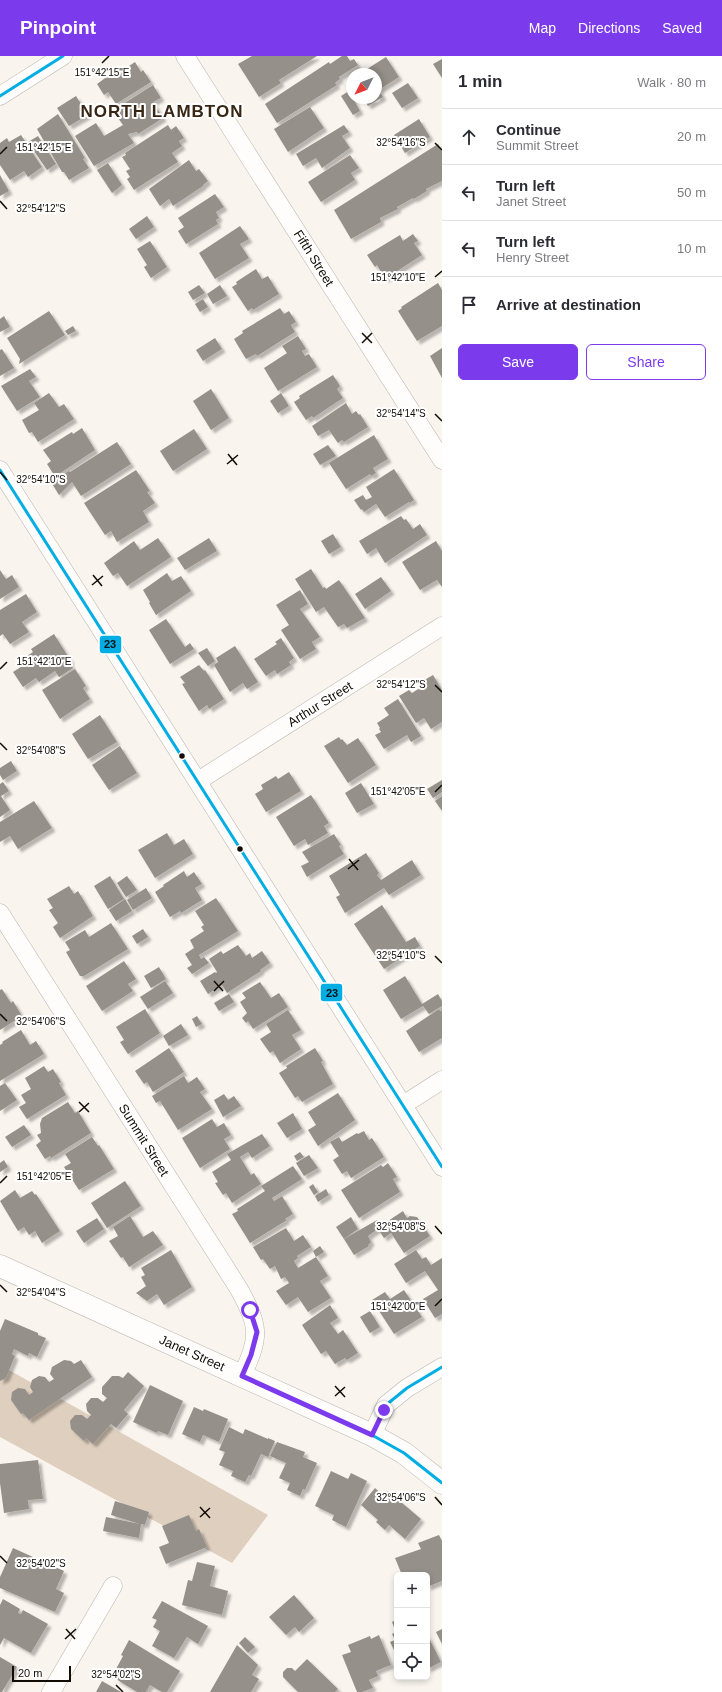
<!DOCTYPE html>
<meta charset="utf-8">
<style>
body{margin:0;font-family:Arial,sans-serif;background:#f7f7f7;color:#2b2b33}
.controls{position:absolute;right:12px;bottom:12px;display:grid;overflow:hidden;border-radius:6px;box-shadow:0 2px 6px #0003}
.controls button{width:36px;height:36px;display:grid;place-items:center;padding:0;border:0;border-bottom:1px solid #e1e1e2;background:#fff;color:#2b2b33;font:20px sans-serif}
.compass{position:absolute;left:346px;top:12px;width:36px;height:36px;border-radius:50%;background:#fff;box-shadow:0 2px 6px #0003;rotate:228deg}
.scale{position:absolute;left:12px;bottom:10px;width:59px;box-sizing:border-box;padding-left:4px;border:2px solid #130c05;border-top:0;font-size:11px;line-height:14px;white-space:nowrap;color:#130c05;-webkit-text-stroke:3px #fff;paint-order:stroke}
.stop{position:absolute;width:12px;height:12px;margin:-9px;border:3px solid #7c3aed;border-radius:50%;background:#fff}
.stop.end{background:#7c3aed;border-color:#fff;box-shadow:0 1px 4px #0008}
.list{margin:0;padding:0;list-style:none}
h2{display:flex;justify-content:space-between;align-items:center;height:52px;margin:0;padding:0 16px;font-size:17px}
h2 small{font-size:13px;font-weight:400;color:#7c7c81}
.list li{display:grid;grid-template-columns:26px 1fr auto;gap:12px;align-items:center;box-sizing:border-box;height:56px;padding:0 16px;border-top:1px solid #e1e1e2}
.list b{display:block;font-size:15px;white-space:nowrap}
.list p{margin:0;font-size:13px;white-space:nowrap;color:#7c7c81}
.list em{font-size:13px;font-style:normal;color:#7c7c81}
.actions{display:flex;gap:8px;padding:12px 16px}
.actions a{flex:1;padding:9px 0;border:1px solid #7c3aed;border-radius:6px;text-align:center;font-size:14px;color:#7c3aed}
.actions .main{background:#7c3aed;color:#fff}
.icon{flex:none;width:22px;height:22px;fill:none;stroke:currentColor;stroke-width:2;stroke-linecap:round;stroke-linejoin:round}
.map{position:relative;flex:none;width:442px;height:1636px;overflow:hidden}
header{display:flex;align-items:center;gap:24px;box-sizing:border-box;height:56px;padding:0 20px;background:#7c3aed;color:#fff}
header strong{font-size:19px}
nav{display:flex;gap:22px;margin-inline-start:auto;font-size:14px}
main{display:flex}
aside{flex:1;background:#fff}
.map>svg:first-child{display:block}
.forest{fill:#dfcfbe}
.building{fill:#96908a;filter:url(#shadow)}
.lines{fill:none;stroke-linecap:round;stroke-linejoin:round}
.minor-casing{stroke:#bab4ad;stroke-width:19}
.tertiary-casing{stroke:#bab4ad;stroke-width:23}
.minor{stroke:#fefdfc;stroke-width:18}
.tertiary{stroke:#fefdfc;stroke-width:22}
.bus-1-casing{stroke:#fff;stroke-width:6}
.bus-1{stroke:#01ade3;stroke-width:3}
.route{stroke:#7c3aed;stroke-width:5}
.ticks{fill:none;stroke:#130c05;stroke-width:1.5}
.bus-dot{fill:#130c05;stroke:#fff;stroke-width:1.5}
.labels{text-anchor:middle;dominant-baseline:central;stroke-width:4;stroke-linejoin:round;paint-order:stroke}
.street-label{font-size:13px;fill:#130c05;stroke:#fff}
.district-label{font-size:17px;font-weight:bold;letter-spacing:1px;fill:#372614;stroke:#fff}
.ticks-label{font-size:10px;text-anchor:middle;fill:#130c05;stroke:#fff;stroke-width:4;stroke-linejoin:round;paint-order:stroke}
.line-badge{stroke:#fff;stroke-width:1.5}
.pale-badge-label{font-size:11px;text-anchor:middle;font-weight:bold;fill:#111}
</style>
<header>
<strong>Pinpoint</strong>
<nav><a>Map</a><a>Directions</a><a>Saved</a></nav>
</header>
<main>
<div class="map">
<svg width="442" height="1636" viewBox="0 0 442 1636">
<defs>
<filter id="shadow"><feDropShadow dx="3.5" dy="3.5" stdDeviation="1" flood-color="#0004"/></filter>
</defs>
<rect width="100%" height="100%" fill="#f9f4ee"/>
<path class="forest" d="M0 1309 268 1459 232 1507 0 1381Z"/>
<g class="building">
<path d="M252 0H317L279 24 281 27 259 41 238 8Z"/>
<path d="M342 0H347L350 5 354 3 358 9 339 21 340 23 335 27 337 29 277 67 265 48 329 6 330 8Z"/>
<path d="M386 1 399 21 379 34 383 41 368 50 363 42H376V18H359Z"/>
<path d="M442 3V22L433 8Z"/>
<path d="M135 6 141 16 143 14 151 26 116 48 108 36 104 39 97 28 112 17 114 20Z"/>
<path d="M408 27 418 42 402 52 392 37Z"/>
<path d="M153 29 161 42 153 46 163 62 138 78 137 76 128 78 134 87 94 110 75 80 96 67 104 80 123 69 114 56 121 51 120 50Z"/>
<path d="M349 35 360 55 353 59 341 40Z"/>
<path d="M76 40 88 59 69 70 57 52Z"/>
<path d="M310 51 324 72 288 96 274 73Z"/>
<path d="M58 58 85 102 83 103 89 112 69 124 64 116H62L37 73Z"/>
<path d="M419 63 430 81 405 97 394 79Z"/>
<path d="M168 69 171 74 176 70 184 82 179 85 182 90 172 97 178 106 134 134 127 123 130 121 126 115 130 113 122 101 126 99 125 97Z"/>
<path d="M344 69 349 76 342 80 350 92 322 112 316 102 303 110 296 98Z"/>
<path d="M21 79 42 111 28 121 24 115 10 124 0 109V87L7 82 9 86Z"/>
<path d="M38 80 56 108 47 114 28 86Z"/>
<path d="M438 88 442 95V125L426 133 427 135 414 143 413 142 397 151 398 153 380 162 381 166 351 183 334 154Z"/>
<path d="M350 99 359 112 351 117 355 124 321 146 308 126Z"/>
<path d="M189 104 196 115 199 113 208 125 203 129V130L173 150 169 143 160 150 149 133Z"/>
<path d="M108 107 122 129 112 137 97 114Z"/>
<path d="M0 119 9 135 0 140Z"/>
<path d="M215 138 224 151 216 156 219 162 216 164 218 168 186 188 178 175 184 171 178 162Z"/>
<path d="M147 160 154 171 136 183 129 173Z"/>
<path d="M240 170 249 183 240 188 249 202 215 223 199 197Z"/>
<path d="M413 178 418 185 414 187 422 199 385 223 377 209 375 211 367 199 400 179 403 185Z"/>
<path d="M150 185 167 211 151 222 144 211 147 209 137 193Z"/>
<path d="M256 213 262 223 268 220 279 238 253 254 252 252 248 255 232 231 237 228 236 226Z"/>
<path d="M438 227 442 234V270L417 285 398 255 402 252 401 251Z"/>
<path d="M199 229 205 237 193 244 188 236Z"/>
<path d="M220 229 227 240 213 248 207 238Z"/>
<path d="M203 243 208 251 200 256 195 248Z"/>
<path d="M280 252 284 258 289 255 296 266 291 269 295 276 257 300 256 298 246 303 234 283 243 277 242 275Z"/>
<path d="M49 255 65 279 19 308 20 303 7 282Z"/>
<path d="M4 260 10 271 0 276V263Z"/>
<path d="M73 270 76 275 68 279 65 275Z"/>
<path d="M298 280 306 293 302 295 305 300 309 298 317 311 278 335 264 312 287 297 282 290Z"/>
<path d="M215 282 222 293 203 305 196 294Z"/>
<path d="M442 292V322L430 300Z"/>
<path d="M2 293 14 312 0 320V294Z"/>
<path d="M30 313 36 321 29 325 40 341 17 355 1 330Z"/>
<path d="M333 319 340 330 337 333 343 342 313 362 312 360 306 364 294 346 300 342 299 340Z"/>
<path d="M211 333 229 362 211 374 193 345Z"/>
<path d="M49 337 59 351 64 348 74 363 38 386 32 376 29 377 22 364 39 354 34 347Z"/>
<path d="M281 337 289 350 278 357 270 345Z"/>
<path d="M346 347 352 358 356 355 359 359 360 358 368 371 344 386 342 384 338 387 329 374 318 380 312 370Z"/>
<path d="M82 372 95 394 59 418 58 417 54 419 47 408 51 405 43 394 72 376 73 378Z"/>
<path d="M194 373 207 393 173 415 160 395Z"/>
<path d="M374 379 388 403 373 412 376 417 371 420 370 418 346 433 329 407Z"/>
<path d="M117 386 131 408 81 440 72 426 59 439 51 426 69 415 70 416Z"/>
<path d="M328 389 336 400 320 409 313 398Z"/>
<path d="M394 413 414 444 410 447 409 446 385 461 376 448 364 456 362 453 361 454 354 444 363 439 366 444 372 441 366 431Z"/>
<path d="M136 414 150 435 147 436 155 447 143 455 149 466 117 486 111 475 105 479 84 447Z"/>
<path d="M401 460 404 464 406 463 413 473 420 468 427 479 385 507 376 492 367 498 359 485Z"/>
<path d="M333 478 341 491 329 498 321 485Z"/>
<path d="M158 482 171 501 127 530 118 517 113 520 104 507 134 485 140 494Z"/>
<path d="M209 482 217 495 185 514 177 502Z"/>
<path d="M436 485 442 495V531L437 524 420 534 402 506Z"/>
<path d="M311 513 323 532 325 531 326 533 339 524 365 562 347 572 344 568 338 571 324 551 316 556 295 523Z"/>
<path d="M0 514 6 523 12 519 19 531 0 543Z"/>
<path d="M167 517 172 525 181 520 191 535 156 559 149 547 150 546 143 534Z"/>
<path d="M381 521 391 535 365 553 355 538Z"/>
<path d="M300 534 308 548 300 553 320 581 312 586 316 593 300 603 281 574 289 569 276 549Z"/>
<path d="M26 538 37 556 22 566 29 576 10 588 3 578 0 580V554Z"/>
<path d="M166 563 185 591 190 587 194 593 170 608 149 574Z"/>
<path d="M54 578 71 605 69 606 73 612 59 621 55 615 39 626 36 622 23 631 13 616 27 607 24 602 33 596 31 593Z"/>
<path d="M281 582 294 602 289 606 291 609 277 618 275 614 266 620 254 603 277 588 275 586Z"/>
<path d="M235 590 258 626 247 633 243 627 230 636 214 609 218 606 216 602Z"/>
<path d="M207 592 215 605 208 610 198 597Z"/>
<path d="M199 609 204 615 205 614 224 643 209 653 207 649 199 655 182 628 185 627 180 621Z"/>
<path d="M75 613 86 630 83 632 90 643 60 663 42 634Z"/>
<path d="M433 619 442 634V666L431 673 424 662 416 667 399 640 409 634 412 637 423 630 421 626Z"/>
<path d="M398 643 421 680 411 686 407 679 384 693 375 679 381 676 379 673 380 672 377 667 389 659 384 652Z"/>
<path d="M100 659 117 686 88 703 72 678Z"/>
<path d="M339 681 341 684 342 683 347 689 358 682 376 709 348 727 324 690Z"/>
<path d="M120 690 137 717 109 734 92 709Z"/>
<path d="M11 705 17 715 3 724 0 719V712Z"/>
<path d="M289 716 301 735 266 756 255 738 263 733 261 729 276 720 278 723Z"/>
<path d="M442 724V736L433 742 427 733Z"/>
<path d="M3 726 9 735 1 740 10 754 0 761V728Z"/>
<path d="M361 727 374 748 357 757 345 737Z"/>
<path d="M311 739 329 767 324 770 328 777 308 789 305 783 294 790 276 761Z"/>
<path d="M442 740V755L435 745Z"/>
<path d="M34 745 52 772 18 793 10 780 0 786V766Z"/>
<path d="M167 777 174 789 184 783 193 798 155 822 138 794Z"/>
<path d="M334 778 341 789 339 790 344 798 307 821 301 810 309 806 302 796Z"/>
<path d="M366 797 379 817 377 819 381 824 412 804 421 819 389 839 384 832 345 857 336 841 340 839 329 820Z"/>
<path d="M184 815 187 821 194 816 202 828 195 832 202 844 181 857 180 855 170 861 155 836 164 830 163 829Z"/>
<path d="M110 820 124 843 108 853 94 830Z"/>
<path d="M127 820 137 834 126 841 117 827Z"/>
<path d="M69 830 74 838 78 835 93 860 60 882 53 871 58 867 49 854 53 852 47 843Z"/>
<path d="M146 832 152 842 133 854 127 844Z"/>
<path d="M216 842 238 875 199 899 201 903 204 901 209 907 192 918 187 912 192 909 185 898 194 892 190 884 204 875 201 871 204 869 195 855Z"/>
<path d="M125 843 132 855 116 865 109 854Z"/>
<path d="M382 849 406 886 415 881 420 890 384 913 354 868Z"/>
<path d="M111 867 128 893 84 920H80L66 896 70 894 65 886 85 874 89 881Z"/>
<path d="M143 873 148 881 137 888 132 880Z"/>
<path d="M238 889 246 900 250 897 252 902 262 895 270 907 260 914 261 915 227 937 222 929 208 938 200 925 215 916 216 917 217 916 209 903 221 895 223 898Z"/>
<path d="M124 905 136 923 128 928 133 935 102 955 86 930Z"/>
<path d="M159 911 166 923 151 932 144 920Z"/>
<path d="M405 920 422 948 438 938 442 945V950L429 958 423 950 401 963 383 934Z"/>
<path d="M165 925 173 937 148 953 140 941Z"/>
<path d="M260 926 271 942 279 937 288 951 253 973 248 965 246 967 242 962 247 957 240 946 246 942 242 937Z"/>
<path d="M2 933 11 947 13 945 22 960 0 974V934Z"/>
<path d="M229 938 234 946 219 955 214 947Z"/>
<path d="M145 953 160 977 128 998 120 986 124 984 116 971Z"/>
<path d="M439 953 440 955 442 954V982L419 996 406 975Z"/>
<path d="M288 954 301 974 292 979 301 993 280 1007 273 995 270 997 260 983 271 976 266 968Z"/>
<path d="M197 960 202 968 196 971 192 963Z"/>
<path d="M181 968 188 979 169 990 163 980Z"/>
<path d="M21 974 30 989 36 985 44 998 0 1025V989L3 987 2 986Z"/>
<path d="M169 992 184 1016 153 1036 147 1026 144 1028 135 1015Z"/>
<path d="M315 992 323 1005 321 1006 333 1028 302 1046 298 1040 295 1042 279 1017 287 1012 286 1010Z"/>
<path d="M44 1010 48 1016 53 1013 61 1026 59 1027 66 1039 27 1063 19 1051 26 1047 21 1039 31 1033 25 1022Z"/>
<path d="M184 1020 188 1027 197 1021 205 1033 200 1036 212 1053 178 1074 160 1045 156 1047 152 1040Z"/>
<path d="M5 1027 17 1044 0 1055V1030Z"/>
<path d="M338 1037 355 1064 318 1090 308 1074 316 1069 308 1056Z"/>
<path d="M224 1038 228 1044 234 1040 241 1050 223 1061 214 1044Z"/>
<path d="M68 1046 75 1057 78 1055 91 1077 51 1102 50 1100 45 1103 36 1089 41 1085 37 1079 41 1077 40 1068 42 1062Z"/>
<path d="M293 1057 302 1073 287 1082 277 1067Z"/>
<path d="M212 1063 217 1071 224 1067 231 1079 224 1083 230 1093 200 1112 182 1082Z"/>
<path d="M24 1069 31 1079 12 1091 5 1081Z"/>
<path d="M364 1075 369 1084 372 1082 384 1101 351 1122 347 1115 342 1118 333 1104 339 1100 330 1086 339 1081 342 1086 357 1077 358 1078Z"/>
<path d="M262 1078 270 1090 252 1102 248 1096 240 1101 251 1119 254 1117 261 1128 232 1147 226 1137 223 1139 215 1127 218 1126 212 1116 231 1104 227 1098Z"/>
<path d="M92 1081 98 1090 99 1089 114 1113 79 1134 64 1111 71 1107 65 1098Z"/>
<path d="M300 1096 304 1101 297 1105 294 1100Z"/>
<path d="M309 1099 318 1112 304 1120 296 1107Z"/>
<path d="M4 1104 8 1111 0 1116V1107Z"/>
<path d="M388 1107 397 1121 393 1123 400 1136 359 1162 341 1134 381 1109 383 1111Z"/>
<path d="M293 1110 302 1123 272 1142 274 1145 282 1140 293 1158 285 1163 287 1164 250 1187 232 1158 238 1155 237 1153 265 1135 261 1130Z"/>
<path d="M125 1125 141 1150 107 1172 91 1147Z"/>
<path d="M313 1128 318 1136 314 1139 309 1131Z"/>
<path d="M326 1133 329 1139 318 1146 315 1140Z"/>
<path d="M15 1134 20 1142 32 1135 35 1139 36 1138 60 1175 42 1187 35 1175 29 1179 24 1171 18 1175 0 1145Z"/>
<path d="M403 1155 407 1162 410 1160 417 1161 430 1180 404 1197 391 1177 384 1182 378 1173 368 1180 371 1186 368 1189 369 1190 354 1199 344 1183 377 1164 381 1171 386 1168 385 1167Z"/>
<path d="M130 1160 143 1181 153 1175 163 1189 129 1211 123 1201 121 1202 109 1185 118 1180 113 1171Z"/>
<path d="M351 1161 358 1173 344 1183 336 1171Z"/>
<path d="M97 1162 104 1173 84 1187 76 1175Z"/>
<path d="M286 1172 294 1185 303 1179 311 1191 297 1200 298 1202 294 1205 298 1212 316 1201 328 1220 320 1225 331 1242 308 1256 298 1241 286 1249 276 1235 289 1227 285 1221 281 1223 275 1210 270 1213 263 1203 261 1204 253 1191Z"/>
<path d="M320 1190 324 1196 316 1201 313 1195Z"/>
<path d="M171 1194 192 1231 164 1249 157 1238 147 1245 136 1237 146 1230 141 1221 145 1219 141 1212Z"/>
<path d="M416 1194 422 1203 426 1201 431 1209 442 1202V1258L435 1262 423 1243 438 1234 425 1215 406 1227 394 1208Z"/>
<path d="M404 1234 422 1261 394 1278 372 1244 385 1236 390 1243Z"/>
<path d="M330 1249 338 1262 330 1267 338 1278 343 1274 358 1297 347 1304 345 1302 335 1308 326 1295 321 1298 302 1269Z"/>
<path d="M370 1255 380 1271 370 1277 360 1261Z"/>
<path d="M5 1263 38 1277V1279L46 1282 37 1301 29 1297 28 1300 14 1293 12 1298 15 1300 6 1322 0 1325V1275Z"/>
<path d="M64 1304 71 1305 74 1308 81 1304 92 1321 29 1364 23 1357 21 1358 11 1344 12 1336 18 1332 25 1333 29 1339 33 1336 30 1331 32 1324 39 1320 45 1321 49 1326 54 1323 50 1318 52 1311Z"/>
<path d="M128 1316 144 1330 124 1354 128 1358 116 1372 111 1368 93 1388 86 1382 84 1385 71 1373 70 1365 75 1359H82L87 1363 91 1359 87 1355 86 1348 91 1342H98L103 1346 107 1342 102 1338V1331L112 1320H119L123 1322Z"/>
<path d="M150 1329 183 1345 168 1379 158 1375 157 1377 133 1366Z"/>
<path d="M194 1351 203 1355 204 1353 228 1363 219 1386 203 1379 200 1386 182 1378Z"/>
<path d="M229 1371 243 1378 245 1373 268 1383V1382L275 1385 268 1401 261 1398 251 1420 249 1419 245 1426 231 1420 233 1415 219 1409 225 1396 219 1394Z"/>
<path d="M277 1386 305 1396 303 1401 317 1407 305 1434 303 1433 300 1440 287 1434 290 1427 279 1422 286 1407 270 1400Z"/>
<path d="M38 1404 43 1443 28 1444 29 1453 4 1457 0 1427V1408Z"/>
<path d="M331 1415 348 1423 351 1417 367 1425 346 1471 332 1464 334 1459 315 1450Z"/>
<path d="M375 1432 384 1440 388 1435 421 1463 405 1483 389 1469 385 1474 376 1466 378 1464 361 1449Z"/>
<path d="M115 1445 149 1456 145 1469 141 1468 139 1482 103 1475 106 1461 140 1468 111 1459Z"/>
<path d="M189 1459 196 1475 199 1473 207 1491 166 1508 159 1491 169 1487 162 1470Z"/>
<path d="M439 1479 442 1485V1525L427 1531V1519H402L395 1502 421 1493 418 1487Z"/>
<path d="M13 1492 64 1515 56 1533 64 1537 55 1556 0 1532V1521Z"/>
<path d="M197 1506 215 1510 210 1530 228 1535 222 1559 182 1549 188 1524 192 1525Z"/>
<path d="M294 1539 314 1562 299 1576 295 1571 286 1579 269 1561Z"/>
<path d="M3 1543 20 1553 18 1557 21 1558 23 1554 48 1568 31 1597 4 1582 0 1589V1549Z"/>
<path d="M162 1545 208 1570 198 1588 187 1581 174 1602 152 1590 160 1575 153 1571 157 1564 152 1562Z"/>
<path d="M397 1563V1600L390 1586 395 1584 392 1578 396 1576 392 1566Z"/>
<path d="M442 1573V1588L436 1576Z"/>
<path d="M427 1578 441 1606 427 1613Z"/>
<path d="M379 1579 391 1609 376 1615 378 1620 369 1624 373 1632 362 1636H357L342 1599 351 1596 348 1589 370 1580 371 1583Z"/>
<path d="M245 1581 255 1591 248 1597 239 1587Z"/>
<path d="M129 1584 180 1615 167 1636H162L150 1629 146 1636H137L116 1623 120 1616 116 1613 123 1600 121 1599Z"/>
<path d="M237 1589 258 1609 252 1619 259 1623 251 1636H210Z"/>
<path d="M0 1601 17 1611 2 1636H0Z"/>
<path d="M307 1603 338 1633 335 1636H298L283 1621V1616L287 1612H292L295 1615Z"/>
<path d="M102 1625 121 1636H96Z"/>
</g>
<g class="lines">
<g class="minor-casing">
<g id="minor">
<path d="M185 0 442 404"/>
<path d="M0 40 63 0"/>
<path d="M0 414 442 1111"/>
<path d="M198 725 442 570"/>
<path d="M0 857 239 1233C260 1272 260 1280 242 1320"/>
<path d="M403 1049 442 1024"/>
<path d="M372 1379 386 1349 407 1332 442 1311"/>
<path d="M51 1636 113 1530"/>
</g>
</g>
<g class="tertiary-casing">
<path id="tertiary" d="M0 1210 372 1379 404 1397 442 1427"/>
</g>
<use href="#minor" class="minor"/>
<use href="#tertiary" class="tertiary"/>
<g class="bus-1-casing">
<g id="bus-1">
<path d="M0 40 63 0"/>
<path d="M0 414 442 1111"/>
<path d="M372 1379 386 1349 407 1332 442 1311"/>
<path d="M372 1379 404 1397 442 1427"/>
</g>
</g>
<use href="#bus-1" class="bus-1"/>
</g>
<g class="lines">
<path class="route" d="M250 1254 257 1276 251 1299 242 1320 372 1379 384 1354"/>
</g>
<path class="ticks" d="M102 7 109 0M435 87 442 94M0 98 7 91M0 145 7 153M435 221 442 215M362 277 372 287M362 287 372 277M435 358 442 365M228 398 237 409M227 408 238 399M0 416 7 424M93 519 102 530M92 529 103 520M0 613 7 606M435 629 442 636M0 687 7 694M435 736 442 729M349 803 358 814M348 813 359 804M435 900 442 907M214 925 223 935M214 935 224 925M0 958 7 965M79 1046 89 1056M79 1056 89 1047M0 1127 7 1120M435 1170 442 1178M0 1229 7 1236M435 1250 442 1243M335 1330 345 1341M335 1340 345 1331M435 1441 442 1449M200 1451 210 1462M200 1461 210 1452M0 1500 7 1507M66 1573 75 1583M65 1583 76 1573M116 1629 123 1636"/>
<g class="bus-dot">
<circle cx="182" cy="700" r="3.5"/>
<circle cx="240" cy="793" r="3.5"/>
</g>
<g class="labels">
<g class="street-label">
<text transform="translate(314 202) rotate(58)">Fifth Street</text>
<text transform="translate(320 648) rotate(-32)">Arthur Street</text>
<text transform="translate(144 1084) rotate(58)">Summit Street</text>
<text transform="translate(192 1297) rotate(24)">Janet Street</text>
</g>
<g class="district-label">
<text x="162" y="55">NORTH LAMBTON</text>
</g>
</g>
<g class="ticks-label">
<text x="102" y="20">151°42'15"E</text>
<text x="401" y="90">32°54'16"S</text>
<text x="44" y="95">151°42'15"E</text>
<text x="41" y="156">32°54'12"S</text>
<text x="398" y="225">151°42'10"E</text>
<text x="401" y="361">32°54'14"S</text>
<text x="41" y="427">32°54'10"S</text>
<text x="44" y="609">151°42'10"E</text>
<text x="401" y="632">32°54'12"S</text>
<text x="41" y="698">32°54'08"S</text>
<text x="398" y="739">151°42'05"E</text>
<text x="401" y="903">32°54'10"S</text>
<text x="41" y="969">32°54'06"S</text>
<text x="44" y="1124">151°42'05"E</text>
<text x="401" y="1174">32°54'08"S</text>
<text x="41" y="1240">32°54'04"S</text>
<text x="398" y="1254">151°42'00"E</text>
<text x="401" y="1445">32°54'06"S</text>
<text x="41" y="1511">32°54'02"S</text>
<text x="116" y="1622">32°54'02"S</text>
</g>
<g class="line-badge">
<rect x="99" y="579" width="23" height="19" rx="4" fill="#01ade3"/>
<rect x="320" y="927" width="23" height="19" rx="4" fill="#01ade3"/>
</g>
<g class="pale-badge-label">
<text x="110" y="592">23</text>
<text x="332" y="941">23</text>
</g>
</svg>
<div class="controls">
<button>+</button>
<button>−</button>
<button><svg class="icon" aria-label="locate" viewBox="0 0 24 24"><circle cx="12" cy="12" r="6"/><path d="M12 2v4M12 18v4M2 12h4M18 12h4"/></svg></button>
</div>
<svg class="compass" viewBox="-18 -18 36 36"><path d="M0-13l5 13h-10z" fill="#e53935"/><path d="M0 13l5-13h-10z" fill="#7c7c81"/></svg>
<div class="scale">20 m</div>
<div class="stop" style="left:250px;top:1254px"></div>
<div class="stop end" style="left:384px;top:1354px"></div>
</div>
<aside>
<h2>1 min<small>Walk · 80 m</small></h2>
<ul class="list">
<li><svg class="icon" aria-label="ahead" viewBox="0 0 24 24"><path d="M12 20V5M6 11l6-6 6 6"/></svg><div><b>Continue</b><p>Summit Street</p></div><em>20 m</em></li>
<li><svg class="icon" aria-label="left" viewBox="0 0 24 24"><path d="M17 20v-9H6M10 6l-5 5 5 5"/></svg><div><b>Turn left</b><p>Janet Street</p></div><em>50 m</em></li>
<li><svg class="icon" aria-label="left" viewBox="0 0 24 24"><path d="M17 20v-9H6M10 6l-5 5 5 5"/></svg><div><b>Turn left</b><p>Henry Street</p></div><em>10 m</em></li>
<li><svg class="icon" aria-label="arrive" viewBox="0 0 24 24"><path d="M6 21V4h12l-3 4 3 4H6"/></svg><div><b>Arrive at destination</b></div></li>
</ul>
<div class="actions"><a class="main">Save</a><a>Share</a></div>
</aside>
</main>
